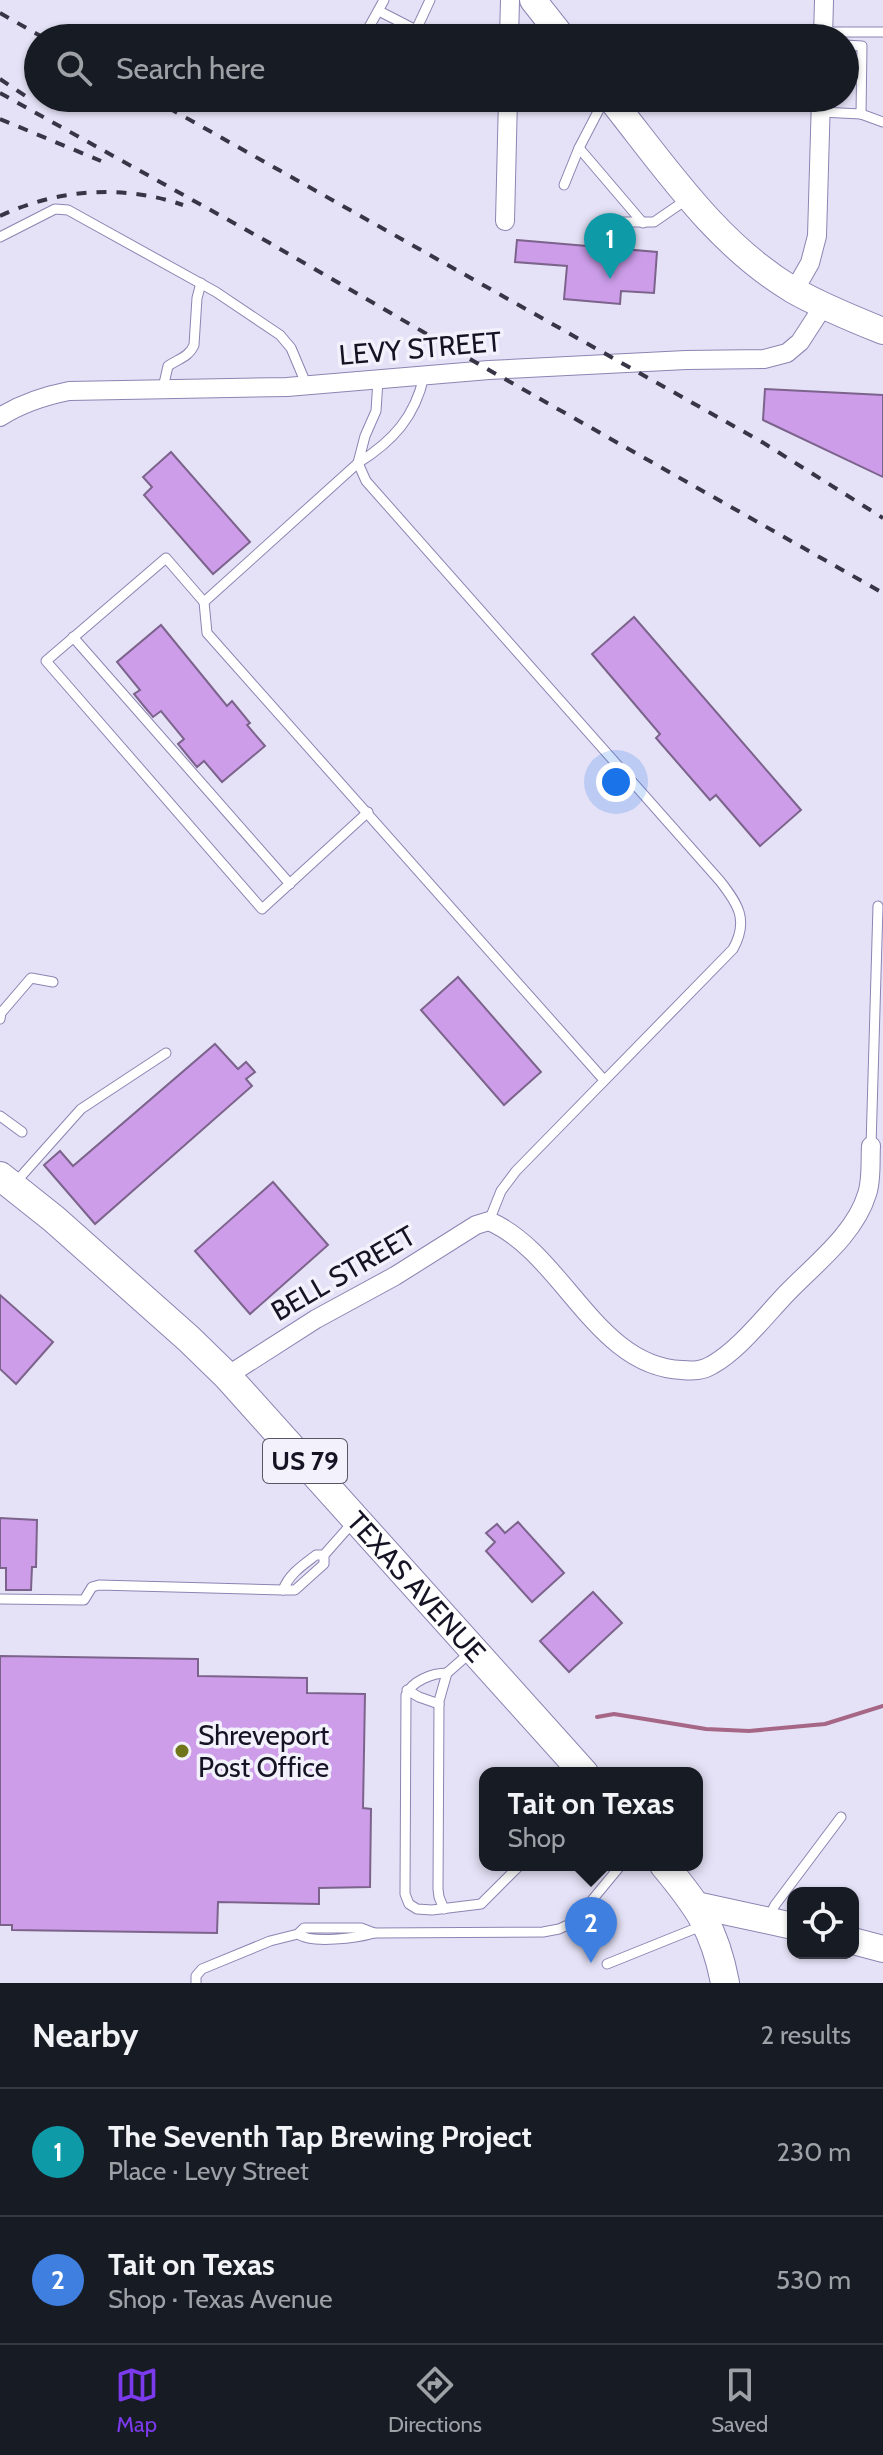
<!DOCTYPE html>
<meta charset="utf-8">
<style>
body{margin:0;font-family:Cabin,sans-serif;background:#20242c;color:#f1f3f6}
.controls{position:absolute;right:24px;bottom:24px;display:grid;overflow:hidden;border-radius:16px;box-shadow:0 2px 6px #0004}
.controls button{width:72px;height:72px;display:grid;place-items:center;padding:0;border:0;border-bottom:2px solid #363941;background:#171b24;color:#f1f3f6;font:40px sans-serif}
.you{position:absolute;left:616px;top:782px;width:28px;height:28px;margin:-20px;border:6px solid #fff;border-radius:50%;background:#1a73e8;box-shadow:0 0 0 12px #1a73e833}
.badge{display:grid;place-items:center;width:52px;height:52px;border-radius:50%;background:#7c3aed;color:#fff;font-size:26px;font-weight:700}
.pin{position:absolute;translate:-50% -66px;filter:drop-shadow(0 2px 4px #0008)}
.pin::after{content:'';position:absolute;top:42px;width:28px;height:24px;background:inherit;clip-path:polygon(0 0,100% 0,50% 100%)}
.popup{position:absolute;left:479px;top:1767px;width:224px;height:104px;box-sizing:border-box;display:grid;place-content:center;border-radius:16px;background:#171b24;filter:drop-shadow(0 2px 6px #0005);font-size:26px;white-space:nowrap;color:#9ea1a6}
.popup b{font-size:30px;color:#f1f3f6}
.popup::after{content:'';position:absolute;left:50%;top:100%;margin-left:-16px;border:16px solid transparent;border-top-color:#171b24}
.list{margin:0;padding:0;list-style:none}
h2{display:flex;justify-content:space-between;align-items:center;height:104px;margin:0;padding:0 32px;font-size:34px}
h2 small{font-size:26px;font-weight:400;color:#9ea1a6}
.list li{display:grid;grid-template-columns:52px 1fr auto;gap:24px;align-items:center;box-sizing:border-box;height:128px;padding:0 32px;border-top:2px solid #363941}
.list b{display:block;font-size:30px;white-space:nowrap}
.list p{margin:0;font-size:26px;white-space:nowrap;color:#9ea1a6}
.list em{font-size:26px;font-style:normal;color:#9ea1a6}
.icon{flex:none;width:44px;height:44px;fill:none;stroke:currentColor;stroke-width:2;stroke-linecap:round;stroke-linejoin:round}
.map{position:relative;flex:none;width:883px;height:1983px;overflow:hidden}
.search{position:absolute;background:#171b24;box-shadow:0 2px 6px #0004;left:24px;right:24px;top:24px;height:88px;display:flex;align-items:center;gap:20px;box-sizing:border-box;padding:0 28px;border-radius:44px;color:#9ea1a6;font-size:30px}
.sheet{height:360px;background:#171b24}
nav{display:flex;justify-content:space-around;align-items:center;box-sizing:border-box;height:112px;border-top:2px solid #363941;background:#171b24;font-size:22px;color:#9ea1a6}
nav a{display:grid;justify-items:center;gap:4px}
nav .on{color:#7c3aed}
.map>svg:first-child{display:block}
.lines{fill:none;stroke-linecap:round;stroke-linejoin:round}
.stream{stroke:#a66787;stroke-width:4}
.building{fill:#cd9dea;stroke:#7c638c;stroke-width:2}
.lane-casing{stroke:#8c84b2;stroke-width:11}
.street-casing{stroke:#8c84b2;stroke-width:20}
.secondary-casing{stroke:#8c84b2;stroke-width:28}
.primary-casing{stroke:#8c84b2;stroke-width:30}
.lane{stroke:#fff;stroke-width:9}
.street{stroke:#fff;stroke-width:18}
.secondary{stroke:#fff;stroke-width:26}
.primary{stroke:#fff;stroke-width:28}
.rail{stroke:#383546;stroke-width:4;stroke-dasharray:10 10;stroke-linecap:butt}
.poi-dot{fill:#70741b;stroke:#f3f1fc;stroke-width:3}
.labels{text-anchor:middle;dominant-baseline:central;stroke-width:7;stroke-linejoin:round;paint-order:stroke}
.shield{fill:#f3f1fc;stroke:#585665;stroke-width:2}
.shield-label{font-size:26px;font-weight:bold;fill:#161324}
.street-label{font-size:28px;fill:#161324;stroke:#f3f1fc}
.poi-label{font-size:28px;fill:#161324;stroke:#f3f1fc;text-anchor:start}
</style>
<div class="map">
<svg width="883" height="1983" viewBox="0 0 883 1983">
<rect width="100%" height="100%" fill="#e5e2f7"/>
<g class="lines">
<path class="stream" d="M597 1717 614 1714 706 1729 749 1731 825 1724 883 1706"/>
</g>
<g class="building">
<path d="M517 240 657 252 654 293 621 291 620 304 564 299 567 266 515 262Z"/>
<path d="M765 389 883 395V477L763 420Z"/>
<path d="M171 452 250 542 213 574 144 495 152 487 143 477Z"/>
<path d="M634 617 801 810 760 846 716 795 710 800 656 738 660 734 592 654Z"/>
<path d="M161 625 227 706 232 701 250 723 247 725 265 746 222 782 204 761 197 767 192 761 178 744 184 739 161 711 153 717 143 705 134 694 140 690 117 662Z"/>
<path d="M458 977 541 1072 504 1105 421 1010Z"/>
<path d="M215 1044 238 1069 246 1062 255 1072 246 1079 252 1086 95 1224 44 1165 60 1151 73 1166Z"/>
<path d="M273 1182 328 1245 250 1314 195 1251Z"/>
<path d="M0 1295 53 1342 16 1384 0 1369Z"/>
<path d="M0 1518 37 1520 36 1567H32L31 1590H6V1568H0Z"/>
<path d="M518 1522 564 1573 532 1602 486 1551 495 1542 486 1533 497 1524 505 1533Z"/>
<path d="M593 1592 622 1623 569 1672 540 1641Z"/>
<path d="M0 1656 198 1659V1676L307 1678V1693L365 1694 363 1808 371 1809 370 1887 319 1888V1904L218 1902 217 1933 12 1930V1925H0Z"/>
</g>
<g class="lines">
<g class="lane-casing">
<g id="lane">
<path d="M379 11 416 30 430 0"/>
<path d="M823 32H883"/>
<path d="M363 38 384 0"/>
<path d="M821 112 861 114 862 46 845 45"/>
<path d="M861 114 883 122"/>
<path d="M579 148 643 223"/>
<path d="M564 185 579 148 605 98"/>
<path d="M604 222H654L686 200"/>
<path d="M0 237 55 209 68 210 216 292 280 335 291 348 307 386"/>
<path d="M378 380 376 411 365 436 358 463C393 441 415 417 424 376"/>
<path d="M163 388 168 366C178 359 189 357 194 345L197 298 201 283"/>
<path d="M204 602 166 558 46 661 262 909 368 812"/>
<path d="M73 637 290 884"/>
<path d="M0 1019 1 1013 31 978 53 982"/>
<path d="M0 1116 22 1132"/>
<path d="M871 1146 878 906"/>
<path d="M15 1183 81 1109 166 1053"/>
<path d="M489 1221 501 1191 516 1171 733 949C749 920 738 904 720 881L366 481 358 463 204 602 207 633 604 1080"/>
<path d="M324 1555H316C303 1565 289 1574 283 1590H295L324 1564V1555L354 1521"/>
<path d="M0 1599 84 1600 92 1587 99 1585 283 1590"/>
<path d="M447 1673C432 1673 412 1681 406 1695L405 1894 409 1904 417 1909 432 1910 481 1904 520 1865"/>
<path d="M407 1690 419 1697 439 1704"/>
<path d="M444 1909 439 1897 438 1889 439 1701 447 1673 471 1652"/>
<path d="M768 1919 775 1905 841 1817"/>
<path d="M374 1933 543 1932 559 1929 574 1922 621 1865"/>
<path d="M607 1964 704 1925"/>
<path d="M196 1983V1976L202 1969 270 1941 298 1934 304 1928H361L374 1933C358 1938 311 1944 298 1934"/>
</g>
</g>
<g class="street-casing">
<g id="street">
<path d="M509 38 510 0"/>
<path d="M823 38 824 0"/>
<path d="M505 221 508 98"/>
<path d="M794 291 810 263 817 236 821 98"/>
<path d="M0 417C22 403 44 396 69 391L287 387 489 370 686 360 764 359 787 353 800 342 824 305"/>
<path d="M227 1376 316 1319 395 1276 476 1225 489 1221C563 1253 596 1367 682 1370 693 1371 702 1371 712 1365 739 1350 765 1316 787 1293 815 1264 855 1234 867 1194 872 1180 870 1161 871 1146"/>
</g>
</g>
<g class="secondary-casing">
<g id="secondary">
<path d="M533 0 563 38"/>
<path d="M610 98C665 167 716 244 793 290 821 306 853 319 883 331"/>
<path d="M696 1905 793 1926"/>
<path d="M853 1941 883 1949"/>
</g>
</g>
<g class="primary-casing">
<g id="primary">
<path id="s1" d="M0 1176 54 1219 189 1339 227 1376 584 1773"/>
<path d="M664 1865C698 1906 715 1929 725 1983"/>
</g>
</g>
<use href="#lane" class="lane"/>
<use href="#street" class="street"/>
<use href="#secondary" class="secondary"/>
<use href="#primary" class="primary"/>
<g class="rail">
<path d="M0 13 44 38"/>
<path d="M0 79 30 99"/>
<path d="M0 93 268 242 489 370 883 593"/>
<path d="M151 98 762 442 883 518"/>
<path d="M0 119 101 161"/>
<path d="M0 216C57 189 123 184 183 205"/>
</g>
</g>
<circle class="poi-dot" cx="182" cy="1751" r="8"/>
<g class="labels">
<rect class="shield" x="263" y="1439" width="84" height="44" rx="6"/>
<g class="shield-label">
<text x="305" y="1461">US 79</text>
</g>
<g class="street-label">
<text transform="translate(420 348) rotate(-5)">LEVY STREET</text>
<text transform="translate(343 1273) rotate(-30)">BELL STREET</text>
<text stroke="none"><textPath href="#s1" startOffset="586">TEXAS AVENUE</textPath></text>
</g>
<g class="poi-label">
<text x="198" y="1735">Shreveport<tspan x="198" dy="32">Post Office</tspan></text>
</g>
</g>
</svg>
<div class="controls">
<button><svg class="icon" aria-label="locate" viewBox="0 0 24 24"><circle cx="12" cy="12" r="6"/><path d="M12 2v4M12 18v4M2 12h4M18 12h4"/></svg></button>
</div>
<div class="you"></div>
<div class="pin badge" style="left:610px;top:279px;background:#0f9aa8">1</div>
<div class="pin badge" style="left:591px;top:1963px;background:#3f7fe0">2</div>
<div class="popup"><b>Tait on Texas</b>Shop</div>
<div class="search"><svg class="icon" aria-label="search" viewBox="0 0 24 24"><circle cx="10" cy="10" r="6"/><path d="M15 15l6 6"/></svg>Search here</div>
</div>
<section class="sheet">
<h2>Nearby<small>2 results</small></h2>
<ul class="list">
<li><span class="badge" style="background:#0f9aa8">1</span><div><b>The Seventh Tap Brewing Project</b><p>Place · Levy Street</p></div><em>230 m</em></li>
<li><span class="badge" style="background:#3f7fe0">2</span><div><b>Tait on Texas</b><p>Shop · Texas Avenue</p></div><em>530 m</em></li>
</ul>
</section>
<nav>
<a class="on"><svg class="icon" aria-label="map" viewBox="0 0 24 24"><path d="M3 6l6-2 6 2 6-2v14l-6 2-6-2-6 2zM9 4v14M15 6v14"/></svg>Map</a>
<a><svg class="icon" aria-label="directions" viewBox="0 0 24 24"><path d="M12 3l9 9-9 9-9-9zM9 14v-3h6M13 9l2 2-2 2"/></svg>Directions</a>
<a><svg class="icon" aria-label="saved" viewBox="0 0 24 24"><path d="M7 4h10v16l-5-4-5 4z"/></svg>Saved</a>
</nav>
